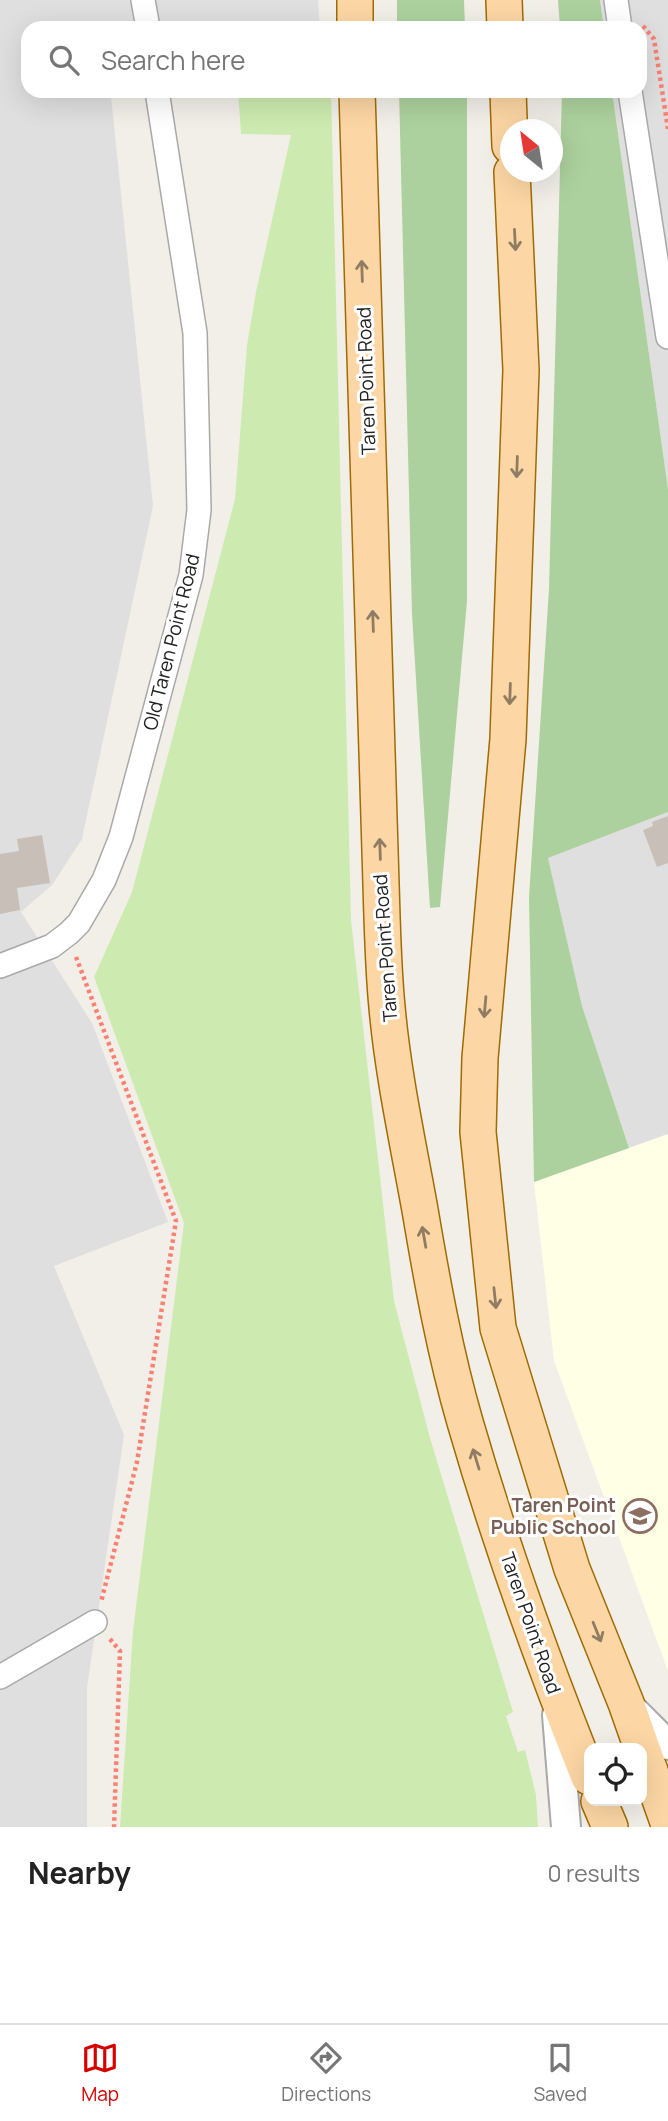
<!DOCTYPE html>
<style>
body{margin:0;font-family:Manrope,sans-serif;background:#f6f6f6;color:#222}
.controls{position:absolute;right:21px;bottom:21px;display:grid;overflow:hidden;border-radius:14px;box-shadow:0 7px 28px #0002}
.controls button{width:63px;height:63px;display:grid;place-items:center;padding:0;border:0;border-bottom:2px solid #e0e0e0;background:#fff;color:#222;font:35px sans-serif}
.compass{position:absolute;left:500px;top:119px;width:63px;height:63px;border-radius:50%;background:#fff;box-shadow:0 7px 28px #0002;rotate:330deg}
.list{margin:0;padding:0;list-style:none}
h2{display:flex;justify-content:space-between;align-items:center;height:91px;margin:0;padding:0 28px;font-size:30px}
h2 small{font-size:23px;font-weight:400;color:#767676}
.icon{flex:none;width:38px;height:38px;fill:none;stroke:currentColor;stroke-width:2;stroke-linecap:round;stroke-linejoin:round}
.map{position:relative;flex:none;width:668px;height:1827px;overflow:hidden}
.search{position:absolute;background:#fff;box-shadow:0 7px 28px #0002;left:21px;right:21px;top:21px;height:77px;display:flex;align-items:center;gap:18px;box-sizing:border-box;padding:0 24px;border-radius:21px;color:#767676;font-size:26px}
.sheet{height:196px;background:#fff}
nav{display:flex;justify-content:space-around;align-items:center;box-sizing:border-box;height:98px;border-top:2px solid #e0e0e0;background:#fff;font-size:19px;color:#767676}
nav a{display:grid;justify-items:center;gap:4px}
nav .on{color:#d40000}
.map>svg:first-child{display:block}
.residential{fill:#e0dfdf}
.education{fill:#ffffe5}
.grass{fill:#cdebb0}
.forest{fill:#add19e}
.building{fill:#c7bfb8}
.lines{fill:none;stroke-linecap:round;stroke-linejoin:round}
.minor-casing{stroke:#a9a9a9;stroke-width:26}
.tertiary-casing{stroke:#a9a9a9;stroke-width:32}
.primary-casing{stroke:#a06b00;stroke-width:38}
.path{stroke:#fa8072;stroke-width:4.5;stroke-dasharray:3.5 3.5;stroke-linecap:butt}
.minor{stroke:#fff;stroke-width:23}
.tertiary{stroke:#fff;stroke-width:28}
.primary{stroke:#fcd6a4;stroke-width:35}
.oneway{stroke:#8f7c63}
.labels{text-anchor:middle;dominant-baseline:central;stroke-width:6;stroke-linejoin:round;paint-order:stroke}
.street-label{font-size:19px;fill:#222;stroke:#fff}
.education-label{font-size:19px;font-weight:bold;fill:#785e54;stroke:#fff;text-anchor:end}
</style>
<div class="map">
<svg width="668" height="1827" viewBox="0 0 668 1827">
<rect width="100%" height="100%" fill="#f2efe9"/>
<g class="residential">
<path d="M0 0H318L320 28H28V91H137L111 96 153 506 82 839 52 885 21 912 92 1023 168 1222 54 1266 124 1435 87 1688V1827H0Z"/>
<path d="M600 0H668V489L612 91H640V28H604Z"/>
<path d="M668 812V1134L629 1148 582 1006 548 858Z"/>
</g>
<path class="education" d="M668 1134V1671L554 1361 534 1182Z"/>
<path class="grass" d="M238 91H331L351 920 394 1301 430 1438 513 1712 506 1716 518 1752 525 1750 536 1795 538 1827H120L133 1631 184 1223 94 977 132 892 235 499 247 345 256 292 291 135 241 134Z"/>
<g class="forest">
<path d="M397 0H464L465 28H397Z"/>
<path d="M558 0H600L604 28H560Z"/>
<path d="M399 91H467V601L440 907 430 908 412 614Z"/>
<path d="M562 91H612L668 489V812L548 858 582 1006 629 1148 534 1182 529 897 549 589Z"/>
</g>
<g class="building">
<path d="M668 816V863L657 867 643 830 653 826 652 822Z"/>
<path d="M42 835 50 883 17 888 20 910 0 914V854L19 851 17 839Z"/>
</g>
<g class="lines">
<g class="minor-casing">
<g id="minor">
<path d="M143 0 148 28"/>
<path d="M616 0 620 28"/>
<path d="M630 91 668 337"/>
<path d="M0 966 52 946 69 933 79 923 104 880 121 837 191 575 199 510 195 333 157 91"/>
<path d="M0 1677 95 1622"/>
</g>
</g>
<g class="tertiary-casing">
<g id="tertiary">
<path d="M628 1705 668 1745"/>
<path d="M557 1715 566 1827"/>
</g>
</g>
<g class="primary-casing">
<g id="primary">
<path d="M355 0V28"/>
<path d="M504 0 505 28"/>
<path d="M357 91 382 917C383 947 384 977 387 1007 393 1075 408 1143 420 1210 432 1281 445 1353 465 1422 500 1543 542 1660 589 1777"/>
<path d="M508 91 510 146"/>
<path d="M512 172 521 370 508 739 480 1058 478 1132 498 1328 572 1569 626 1703 668 1822"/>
<path d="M599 1801 610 1827"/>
</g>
</g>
<g class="path">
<path d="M643 26 654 39 668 129"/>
<path d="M76 957 176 1221 137 1462 101 1602"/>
<path d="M110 1639 120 1651 114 1827"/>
</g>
<use href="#minor" class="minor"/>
<use href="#tertiary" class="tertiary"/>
<use href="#primary" class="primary"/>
</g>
<defs><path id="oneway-shaft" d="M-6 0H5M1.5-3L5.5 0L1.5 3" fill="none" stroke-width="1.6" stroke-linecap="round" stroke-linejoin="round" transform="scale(1.75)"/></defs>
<g class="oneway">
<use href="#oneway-shaft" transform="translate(515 240) rotate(87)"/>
<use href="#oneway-shaft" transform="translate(362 271) rotate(-92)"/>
<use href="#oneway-shaft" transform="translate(517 467) rotate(92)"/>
<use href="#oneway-shaft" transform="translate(373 621) rotate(-92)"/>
<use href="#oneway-shaft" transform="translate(510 694) rotate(92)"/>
<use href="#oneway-shaft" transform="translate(380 849) rotate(-92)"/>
<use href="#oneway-shaft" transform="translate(485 1007) rotate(95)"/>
<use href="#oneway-shaft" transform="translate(424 1237) rotate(-100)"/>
<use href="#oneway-shaft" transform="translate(495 1298) rotate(84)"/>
<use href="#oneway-shaft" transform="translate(476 1459) rotate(-107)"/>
<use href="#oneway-shaft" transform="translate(597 1632) rotate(68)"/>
</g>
<defs>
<g id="school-ring" transform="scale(1.75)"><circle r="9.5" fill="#fff" stroke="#8d6e63" stroke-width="1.5"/><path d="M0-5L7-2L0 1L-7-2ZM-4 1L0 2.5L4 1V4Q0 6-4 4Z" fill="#8d6e63"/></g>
</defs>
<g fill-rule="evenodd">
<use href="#school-ring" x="640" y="1516"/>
</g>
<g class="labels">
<g class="street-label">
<text transform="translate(366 381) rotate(-92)">Taren Point Road</text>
<text transform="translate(171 642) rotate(-76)">Old Taren Point Road</text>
<text transform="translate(385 948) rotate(-94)">Taren Point Road</text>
<text transform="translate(531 1623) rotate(71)">Taren Point Road</text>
</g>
<g class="education-label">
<text x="616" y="1505">Taren Point<tspan x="616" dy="22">Public School</tspan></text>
</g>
</g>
</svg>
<div class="controls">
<button><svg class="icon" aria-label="locate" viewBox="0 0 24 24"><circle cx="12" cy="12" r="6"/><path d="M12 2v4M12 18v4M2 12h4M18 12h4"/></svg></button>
</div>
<svg class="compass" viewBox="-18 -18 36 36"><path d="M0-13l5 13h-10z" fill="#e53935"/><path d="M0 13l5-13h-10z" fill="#767676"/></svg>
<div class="search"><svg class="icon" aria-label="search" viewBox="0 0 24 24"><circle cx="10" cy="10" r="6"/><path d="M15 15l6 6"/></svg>Search here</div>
</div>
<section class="sheet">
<h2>Nearby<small>0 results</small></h2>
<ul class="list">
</ul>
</section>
<nav>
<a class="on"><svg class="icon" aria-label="map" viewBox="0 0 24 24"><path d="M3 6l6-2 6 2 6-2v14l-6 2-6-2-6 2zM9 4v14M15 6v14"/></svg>Map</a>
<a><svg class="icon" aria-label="directions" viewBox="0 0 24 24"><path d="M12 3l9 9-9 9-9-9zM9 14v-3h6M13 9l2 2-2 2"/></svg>Directions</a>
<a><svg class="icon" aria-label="saved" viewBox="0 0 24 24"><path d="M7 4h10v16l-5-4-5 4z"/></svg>Saved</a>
</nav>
